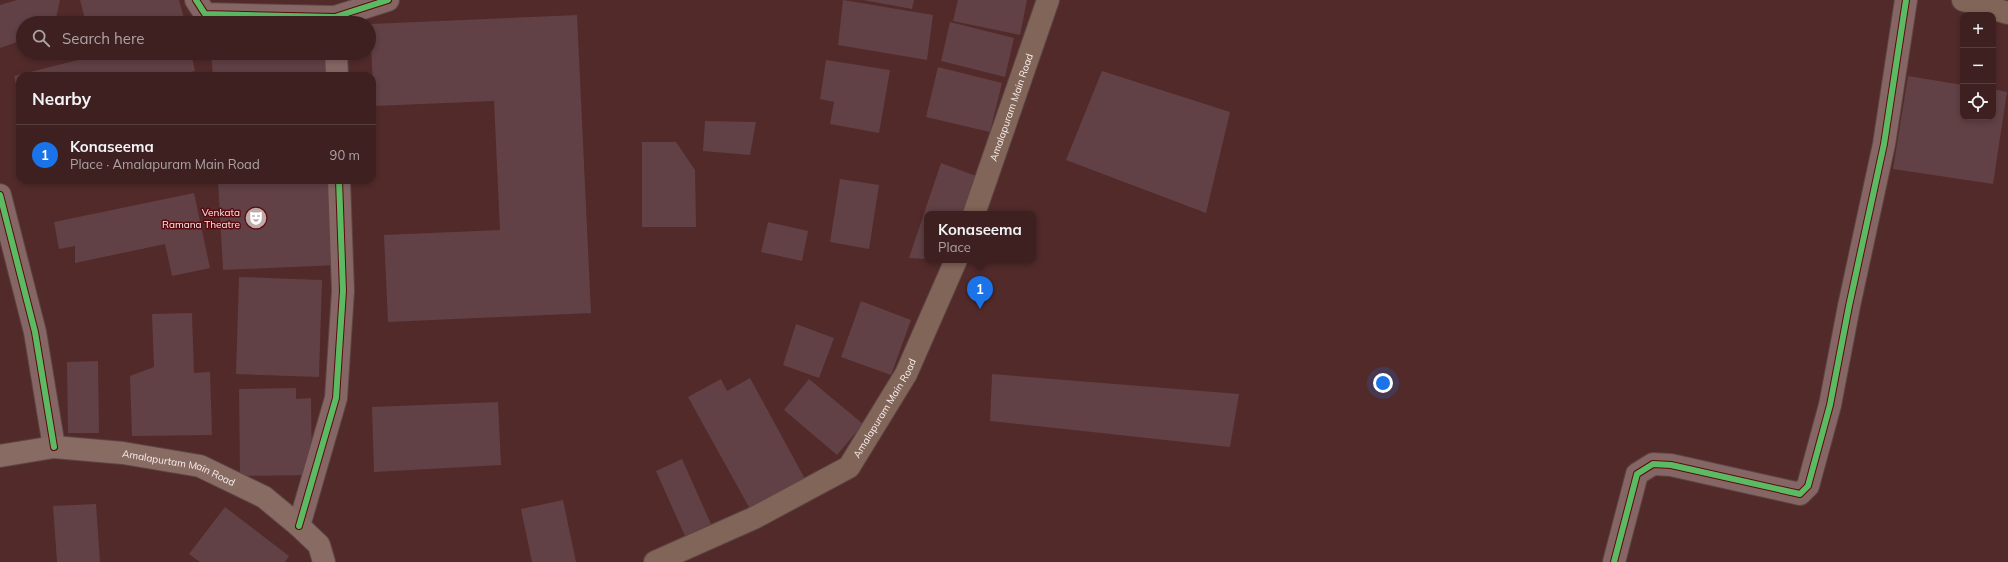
<!DOCTYPE html>
<meta charset="utf-8">
<style>
body{margin:0;font-family:Mulish,sans-serif;background:#452829;color:#f1f3f6}
.controls{position:absolute;right:12px;top:12px;display:grid;overflow:hidden;border-radius:8px;box-shadow:0 2px 6px #0003}
.controls button{width:36px;height:36px;display:grid;place-items:center;padding:0;border:0;border-bottom:1px solid #573e3e;background:#3e2020;color:#f1f3f6;font:20px sans-serif}
.you{position:absolute;left:1383px;top:383px;width:14px;height:14px;margin:-10px;border:3px solid #fff;border-radius:50%;background:#1a73e8;box-shadow:0 0 0 6px #1a73e833}
.badge{display:grid;place-items:center;width:26px;height:26px;border-radius:50%;background:#1a73e8;color:#fff;font-size:13px;font-weight:700}
.pin{position:absolute;translate:-50% -33px;filter:drop-shadow(0 1px 2px #0008)}
.pin::after{content:'';position:absolute;top:21px;width:14px;height:12px;background:inherit;clip-path:polygon(0 0,100% 0,50% 100%)}
.popup{position:absolute;left:924px;top:211px;width:112px;height:52px;box-sizing:border-box;display:grid;place-content:center;border-radius:8px;background:#3e2020;filter:drop-shadow(0 1px 3px #0005);font-size:13px;white-space:nowrap;color:#ada3a5}
.popup b{font-size:15px;color:#f1f3f6}
.popup::after{content:'';position:absolute;left:50%;top:100%;margin-left:-8px;border:8px solid transparent;border-top-color:#3e2020}
.list{margin:0;padding:0;list-style:none}
h2{display:flex;justify-content:space-between;align-items:center;height:52px;margin:0;padding:0 16px;font-size:17px}
h2 small{font-size:13px;font-weight:400;color:#ada3a5}
.list li{display:grid;grid-template-columns:26px 1fr auto;gap:12px;align-items:center;box-sizing:border-box;height:60px;padding:0 16px;border-top:1px solid #573e3e}
.list b{display:block;font-size:15px;white-space:nowrap}
.list p{margin:0;font-size:13px;white-space:nowrap;color:#ada3a5}
.list em{font-size:13px;font-style:normal;color:#ada3a5}
.icon{flex:none;width:22px;height:22px;fill:none;stroke:currentColor;stroke-width:2;stroke-linecap:round;stroke-linejoin:round}
.map{position:relative;flex:none;width:2008px;height:562px;overflow:hidden}
.search{position:absolute;background:#3e2020;box-shadow:0 2px 6px #0003;left:16px;top:16px;width:360px;height:44px;display:flex;align-items:center;gap:10px;box-sizing:border-box;padding:0 14px;border-radius:22px;color:#ada3a5;font-size:15px}
.panel{position:absolute;background:#3e2020;box-shadow:0 2px 6px #0003;left:16px;top:72px;width:360px;height:112px;border-radius:12px}
.map>svg:first-child{display:block}
.building{fill:#614145}
.lines{fill:none;stroke-linecap:round;stroke-linejoin:round}
.minor-casing{stroke:#5f4546;stroke-width:24}
.major-casing{stroke:#5f4546;stroke-width:24}
.highway-casing{stroke:#5f4546;stroke-width:24}
.minor{stroke:#856665;stroke-width:22}
.major{stroke:#886b62;stroke-width:22}
.highway{stroke:#816558;stroke-width:22}
.cycleway-casing{stroke:#580b0f;stroke-width:8}
.cycleway{stroke:#5cba63;stroke-width:6}
.labels{text-anchor:middle;dominant-baseline:central;stroke-width:3;stroke-linejoin:round;paint-order:stroke}
.street-label{font-size:10px;fill:#f9efee;stroke:#580b0f}
.poi-label{font-size:10px;fill:#f9efee;stroke:#580b0f;text-anchor:end}
</style>
<div class="map">
<svg width="2008" height="562" viewBox="0 0 2008 562">
<rect width="100%" height="100%" fill="#522a2a"/>
<g class="building">
<path d="M17 0H60L55 23H23V40L0 48V5Z"/>
<path d="M80 0H179L185 22 86 23Z"/>
<path d="M843 0 933 15 927 60 838 45Z"/>
<path d="M863 0H914L912 9Z"/>
<path d="M958 0H1027L1020 35 953 21Z"/>
<path d="M577 15 591 313 388 322 384 235 500 230 494 101 374 106 370 24Z"/>
<path d="M950 22 1014 38 1005 77 941 61Z"/>
<path d="M106 53H191L195 71 174 76H20L19 97 14 76Z"/>
<path d="M211 53H324L326 76H213Z"/>
<path d="M826 60 890 70 879 133 830 124 834 102 820 99Z"/>
<path d="M938 67 1002 83 990 132 926 117Z"/>
<path d="M1102 71 1230 112 1206 213 1066 160Z"/>
<path d="M1908 76 1963 85V117H1993V89L2007 92 1993 184 1893 169Z"/>
<path d="M705 121 756 122 750 155 703 151Z"/>
<path d="M642 142H676L695 170 696 227H642Z"/>
<path d="M941 163 976 176 963 214H927V259L909 258Z"/>
<path d="M840 179 879 185 869 249 830 242Z"/>
<path d="M218 180H331L336 265 223 270Z"/>
<path d="M194 193 210 268 172 276 165 244 75 263V246L59 249 54 222Z"/>
<path d="M768 222 808 231 802 261 761 252Z"/>
<path d="M239 277 322 280 319 377 236 374Z"/>
<path d="M861 301 911 320 891 375 841 357Z"/>
<path d="M192 313 194 373 210 372 212 435 132 436 130 376 154 367 152 314Z"/>
<path d="M796 324 834 338 819 378 783 365Z"/>
<path d="M98 361 99 433H68L67 362Z"/>
<path d="M992 374 1239 394 1230 447 990 421Z"/>
<path d="M750 378 805 479 750 509 688 397 721 379 727 391Z"/>
<path d="M809 379 863 424 837 455 784 410Z"/>
<path d="M296 388V399L311 398 312 475 240 476 239 389Z"/>
<path d="M498 402 501 465 374 472 372 407Z"/>
<path d="M682 459 711 524 685 536 656 471Z"/>
<path d="M563 500 576 562H532L521 509Z"/>
<path d="M96 504 100 562H57L53 506Z"/>
<path d="M225 507 289 556 285 562H200L189 554Z"/>
</g>
<g class="lines">
<g class="minor-casing">
<g id="minor">
<path d="M196 0 205 14 335 17 388 0"/>
<path d="M336 53 337 76"/>
<path d="M0 195 35 332 54 447"/>
<path d="M299 526 336 398 343 291 339 180"/>
<path d="M1614 562 1637 474 1653 464 1671 465 1800 494 1808 486 1830 405 1849 306 1884 144 1906 0"/>
</g>
</g>
<g class="major-casing">
<g id="major">
<path id="s1" d="M0 456 54 447 123 453 200 466 264 497 299 526 319 545 324 562"/>
</g>
</g>
<g class="highway-casing">
<g id="highway">
<path d="M1963 0 2008 13"/>
<path id="s2" d="M974 214 1048 0"/>
<path id="s3" d="M655 562 754 518 849 467 906 374 956 260"/>
</g>
</g>
<use href="#minor" class="minor"/>
<use href="#major" class="major"/>
<use href="#highway" class="highway"/>
<g class="cycleway-casing">
<g id="cycleway">
<path d="M196 0 205 14 335 17 388 0"/>
<path d="M0 195 35 332 54 447"/>
<path d="M299 526 336 398 343 291 339 180"/>
<path d="M1614 562 1637 474 1653 464 1671 465 1800 494 1808 486 1830 405 1849 306 1884 144 1906 0"/>
</g>
</g>
<use href="#cycleway" class="cycleway"/>
</g>
<defs>
<g id="theatre-disc" transform="scale(1.15)"><circle r="9.5" fill="#bfaaa9" stroke="#580b0f"/><path d="M-5-5.5Q0-4 5-5.5V0Q5 5 0 6Q-5 5-5 0ZM-3.3-2.5H-1v1.5H-3.3ZM1-2.5H3.3v1.5H1ZM-2.8 1Q0 5.5 2.8 1Z" fill="#fff"/></g>
</defs>
<g fill-rule="evenodd">
<use href="#theatre-disc" x="256" y="218"/>
</g>
<g class="labels">
<g class="street-label">
<text stroke="none"><textPath href="#s2" startOffset="113">Amalapuram Main Road</textPath></text>
<text stroke="none"><textPath href="#s3" startOffset="285">Amalapuram Main Road</textPath></text>
<text stroke="none"><textPath href="#s1" startOffset="182">Amalapurtam Main Road</textPath></text>
</g>
<g class="poi-label">
<text x="240" y="212">Venkata<tspan x="240" dy="12">Ramana Theatre</tspan></text>
</g>
</g>
</svg>
<div class="controls">
<button>+</button>
<button>−</button>
<button><svg class="icon" aria-label="locate" viewBox="0 0 24 24"><circle cx="12" cy="12" r="6"/><path d="M12 2v4M12 18v4M2 12h4M18 12h4"/></svg></button>
</div>
<div class="you"></div>
<div class="pin badge" style="left:980px;top:309px">1</div>
<div class="popup"><b>Konaseema</b>Place</div>
<div class="search"><svg class="icon" aria-label="search" viewBox="0 0 24 24"><circle cx="10" cy="10" r="6"/><path d="M15 15l6 6"/></svg>Search here</div>
<section class="panel">
<h2>Nearby<small></small></h2>
<ul class="list">
<li><span class="badge">1</span><div><b>Konaseema</b><p>Place · Amalapuram Main Road</p></div><em>90 m</em></li>
</ul>
</section>
</div>
